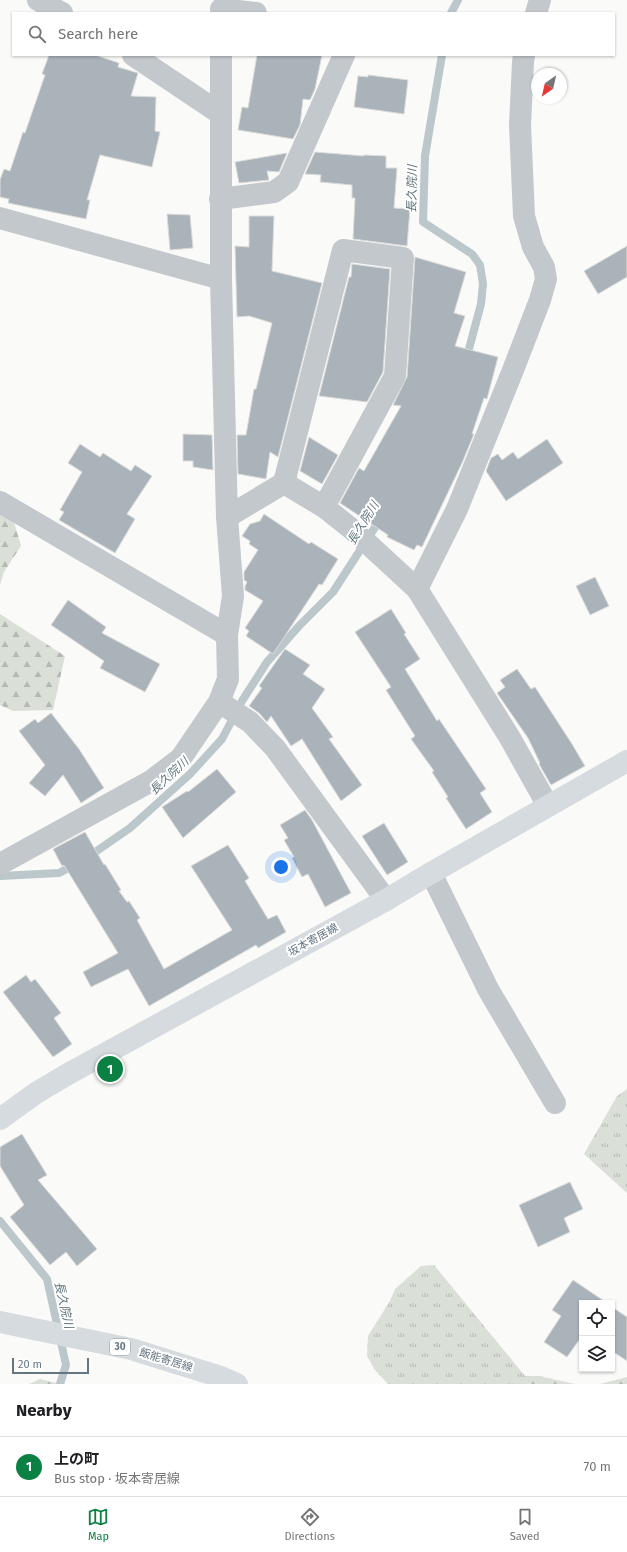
<!DOCTYPE html>
<meta charset="utf-8">
<style>
body{margin:0;font-family:"Fira Sans","Noto Sans JP",sans-serif;background:#f6f6f6;color:#202124}
.controls{position:absolute;right:12px;bottom:12px;display:grid;overflow:hidden;border-radius:0px;box-shadow:0 1px 3px #0004}
.controls button{width:36px;height:36px;display:grid;place-items:center;padding:0;border:0;border-bottom:1px solid #e0e0e0;background:#fff;color:#202124;font:20px sans-serif}
.compass{position:absolute;left:531px;top:68px;width:36px;height:36px;border-radius:50%;background:#fff;box-shadow:0 1px 3px #0004;rotate:214deg}
.scale{position:absolute;left:12px;bottom:10px;width:77px;box-sizing:border-box;padding-left:4px;border:2px solid #657683;border-top:0;font-size:11px;line-height:14px;white-space:nowrap;color:#657683;-webkit-text-stroke:3px #fff;paint-order:stroke}
.you{position:absolute;left:281px;top:867px;width:14px;height:14px;margin:-10px;border:3px solid #fff;border-radius:50%;background:#1a73e8;box-shadow:0 0 0 6px #1a73e833}
.badge{display:grid;place-items:center;width:26px;height:26px;border-radius:50%;background:#0b8043;color:#fff;font-size:13px;font-weight:700}
.pin{position:absolute;translate:-50% -50%;border:2px solid #fff;box-shadow:0 1px 4px #0006}
.list{margin:0;padding:0;list-style:none}
h2{display:flex;justify-content:space-between;align-items:center;height:52px;margin:0;padding:0 16px;font-size:17px}
h2 small{font-size:13px;font-weight:400;color:#757577}
.list li{display:grid;grid-template-columns:26px 1fr auto;gap:12px;align-items:center;box-sizing:border-box;height:60px;padding:0 16px;border-top:1px solid #e0e0e0}
.list b{display:block;font-size:15px;white-space:nowrap}
.list p{margin:0;font-size:13px;white-space:nowrap;color:#757577}
.list em{font-size:13px;font-style:normal;color:#757577}
.icon{flex:none;width:22px;height:22px;fill:none;stroke:currentColor;stroke-width:2;stroke-linecap:round;stroke-linejoin:round}
.map{position:relative;flex:none;width:627px;height:1384px;overflow:hidden}
.search{position:absolute;background:#fff;box-shadow:0 1px 3px #0004;left:12px;right:12px;top:12px;height:44px;display:flex;align-items:center;gap:10px;box-sizing:border-box;padding:0 14px;border-radius:0px;color:#757577;font-size:15px}
.sheet{height:112px;background:#fff}
nav{display:flex;justify-content:space-around;align-items:center;box-sizing:border-box;height:56px;border-top:1px solid #e0e0e0;background:#fff;font-size:11px;color:#757577}
nav a{display:grid;justify-items:center;gap:2px}
nav .on{color:#0b8043}
.map>svg:first-child{display:block}
.grass{fill:url(#grass-tufts)}
.forest{fill:url(#forest-firs)}
.lines{fill:none;stroke-linecap:round;stroke-linejoin:round}
.stream{stroke:#bbc7cb;stroke-width:8}
.building{fill:#aab3b9;stroke:#dcdcda}
.minor{stroke:#c3c8cc;stroke-width:22}
.major{stroke:#d6dbdf;stroke-width:22}
.labels{text-anchor:middle;dominant-baseline:central;stroke-width:4;stroke-linejoin:round;paint-order:stroke}
.shield{fill:#fff;stroke:#939fa8;stroke-width:1}
.shield-label{font-size:10px;font-weight:bold;fill:#657683}
.street-label{font-size:11px;fill:#657683;stroke:#fff}
.water-label{font-size:12px;font-style:italic;fill:#60757c;stroke:#fff}
</style>
<div class="map">
<svg width="627" height="1384" viewBox="0 0 627 1384">
<defs>
<pattern id="grass-tufts" width="24" height="20" patternUnits="userSpaceOnUse"><rect width="24" height="20" fill="#dadfd7"/><path d="M3 7l-1-3M5 7V3M7 7l1-3M15 17l-1-3M17 17v-4M19 17l1-3" fill="none" stroke="#b4b9b4"/></pattern>
<pattern id="forest-firs" width="22" height="20" patternUnits="userSpaceOnUse"><rect width="22" height="20" fill="#dadfd7"/><path d="M5 1l3.5 6h-7zM16 11l3.5 6h-7z" fill="#b4b9b4"/></pattern>
</defs>
<rect width="100%" height="100%" fill="#fafaf8"/>
<g class="grass">
<path d="M627 1089V1193L584 1154 617 1096Z"/>
<path d="M434 1265 525 1376 511 1384H388L375 1370 367 1356 368 1336 390 1301 395 1289 421 1266Z"/>
</g>
<g class="forest">
<path d="M0 515 14 522 21 546 4 572 0 585Z"/>
<path d="M0 614 65 656 53 710 13 711 0 705Z"/>
<path d="M525 1376H539L575 1384H511Z"/>
<path d="M627 1377V1384H600Z"/>
<path d="M40 1379 60 1384H29Z"/>
</g>
<g class="lines">
<g class="stream">
<path d="M451 13 458 0"/>
<path d="M442 55 425 156 423 222 472 254 480 265 483 284 481 304 466 360"/>
<path d="M88 857 130 828 190 774 222 739 242 701 267 662 299 626 333 592 381 518"/>
<path d="M0 876 59 873 76 864"/>
<path d="M0 1221 47 1279 66 1365 60 1384"/>
</g>
</g>
<g class="building">
<path d="M49 55H95L119 63 118 67 138 73 131 96 156 97 155 131 160 132 152 167 100 155 87 200H90L86 219 8 203 9 199 0 197V180L4 169 10 171 23 132 25 133 45 75 42 74Z"/>
<path d="M257 55H322L315 89 310 100 303 99 300 125 293 139 238 130 242 107 248 108Z"/>
<path d="M368 75 408 80 404 114 354 107 358 76 368 77Z"/>
<path d="M315 152 364 156V155L386 156V168H397L394 208 410 209 407 246 353 239 355 198H352V185L320 182 321 175 305 174Z"/>
<path d="M287 153 279 172 267 171 269 180 239 183 235 162Z"/>
<path d="M167 214 190 215 193 248 170 250Z"/>
<path d="M249 216H274L272 271 322 283 278 457 270 452 266 479 238 474 237 435H246L254 389H256L272 323 249 316 237 317 235 246 249 247Z"/>
<path d="M627 246V277L598 294 584 271Z"/>
<path d="M415 257 466 272 454 313 465 316 455 346 498 357 487 399 484 398 472 434H474L462 463 422 547 417 545 414 550 387 537 388 535 340 503 359 468 364 471 401 406 393 405 407 377Z"/>
<path d="M352 264 390 269 383 372 367 402 319 396 349 277H351Z"/>
<path d="M183 434 212 435 213 470 193 467V461H183Z"/>
<path d="M309 437 338 455 322 484 300 471Z"/>
<path d="M547 439 563 463 506 501 486 471 491 458 498 454 502 460 513 452 518 459Z"/>
<path d="M80 444 100 457 103 453 131 471 135 465 152 476 127 514 135 519 115 553 59 520 64 512 60 510 82 472 68 463Z"/>
<path d="M264 514 309 544 311 542 338 559 322 585 319 584 273 654 246 636 249 631 245 628 263 601 245 590V586L247 582 244 580V572L258 550 249 544 250 541 242 536 250 524 260 521Z"/>
<path d="M595 577 609 606 590 615 576 586Z"/>
<path d="M68 600 106 627 102 633 160 664 145 692 100 668 104 661 51 625Z"/>
<path d="M391 609 406 633 404 634 420 659 405 669 437 721 439 719 486 789 480 793 492 812 466 829 446 798 448 797 432 772 434 771 411 739 415 736 386 690 391 687 355 632Z"/>
<path d="M285 649 310 665 303 674 325 689 312 708 333 737 329 739 362 785 341 801 302 739 291 746 271 716 267 722 259 713 249 706 262 688 259 686Z"/>
<path d="M517 669 531 689 535 687 572 744 585 766 551 785 539 764 540 763 528 738 497 693 505 687 500 680Z"/>
<path d="M51 713 79 749 104 788 81 803 63 775 45 796 29 783 45 765 19 731 35 719 38 723Z"/>
<path d="M217 769 236 792 183 838 162 807 187 791 188 792Z"/>
<path d="M305 810 312 820 351 893 325 907 308 874 302 877 292 858 294 857 284 840 288 838 280 825Z"/>
<path d="M384 823 408 862 387 875 362 836Z"/>
<path d="M85 832 104 865 105 864 121 890 119 891 127 902 129 901 140 918 137 920 164 969 232 930 191 866 228 845 249 878 245 881 268 919 277 915 286 932 258 948 256 945 149 1006 128 969 91 987 83 972 118 953 64 865 62 866 53 849Z"/>
<path d="M26 975 31 982 35 979 61 1013 54 1018 72 1044 53 1057 3 992Z"/>
<path d="M22 1134 47 1175 38 1180 97 1249 77 1266 66 1252 50 1265 10 1217 24 1205 0 1166V1147Z"/>
<path d="M570 1182 583 1209 564 1218 570 1232 538 1247 519 1205Z"/>
<path d="M573 1280 607 1303H582V1336L567 1357 544 1342 561 1316 552 1310Z"/>
<path d="M612 1307 627 1317V1361L612 1351Z"/>
</g>
<g class="lines">
<g class="minor">
<path d="M38 0 62 13"/>
<path d="M221 9 256 13"/>
<path d="M536 13 540 0"/>
<path d="M133 55 221 114"/>
<path d="M220 199 274 192 288 182 344 55"/>
<path d="M0 218 221 279"/>
<path d="M284 483 343 250 403 258 395 376 324 507"/>
<path d="M0 502 227 635"/>
<path d="M227 517 284 483 324 507 353 530 417 589 510 738 548 806"/>
<path d="M417 589 457 509 513 370 540 300 546 279 544 267 533 247 524 216 520 125 523 62 524 55"/>
<path d="M219 702 250 722 275 748 386 900"/>
<path d="M0 864 151 781 181 758 219 702 228 679 227 635 233 596 227 517 221 279V55"/>
<path d="M431 873 488 989 555 1103"/>
</g>
<g class="major">
<path d="M0 1119 36 1093 68 1074 386 900 431 873 627 761"/>
<path d="M0 1322 131 1349 221 1377 237 1384"/>
</g>
</g>
<g class="labels">
<rect class="shield" x="110" y="1339" width="20" height="16" rx="3"/>
<g class="shield-label">
<text x="120" y="1347">30</text>
</g>
<g class="street-label">
<text transform="translate(313 940) rotate(-29)">坂本寄居線</text>
<text transform="translate(166 1360) rotate(17)">飯能寄居線</text>
</g>
<g class="water-label">
<text transform="translate(412 189) rotate(-89)">長久院川</text>
<text transform="translate(363 523) rotate(-58)">長久院川</text>
<text transform="translate(169 776) rotate(-43)">長久院川</text>
<text transform="translate(64 1305) rotate(77)">長久院川</text>
</g>
</g>
</svg>
<div class="controls">
<button><svg class="icon" aria-label="locate" viewBox="0 0 24 24"><circle cx="12" cy="12" r="6"/><path d="M12 2v4M12 18v4M2 12h4M18 12h4"/></svg></button>
<button><svg class="icon" aria-label="layers" viewBox="0 0 24 24"><path d="M12 4l9 5-9 5-9-5zM3 14l9 5 9-5"/></svg></button>
</div>
<svg class="compass" viewBox="-18 -18 36 36"><path d="M0-13l5 13h-10z" fill="#e53935"/><path d="M0 13l5-13h-10z" fill="#757577"/></svg>
<div class="scale">20 m</div>
<div class="you"></div>
<div class="pin badge" style="left:110px;top:1069px">1</div>
<div class="search"><svg class="icon" aria-label="search" viewBox="0 0 24 24"><circle cx="10" cy="10" r="6"/><path d="M15 15l6 6"/></svg>Search here</div>
</div>
<section class="sheet">
<h2>Nearby<small></small></h2>
<ul class="list">
<li><span class="badge">1</span><div><b>上の町</b><p>Bus stop · 坂本寄居線</p></div><em>70 m</em></li>
</ul>
</section>
<nav>
<a class="on"><svg class="icon" aria-label="map" viewBox="0 0 24 24"><path d="M3 6l6-2 6 2 6-2v14l-6 2-6-2-6 2zM9 4v14M15 6v14"/></svg>Map</a>
<a><svg class="icon" aria-label="directions" viewBox="0 0 24 24"><path d="M12 3l9 9-9 9-9-9zM9 14v-3h6M13 9l2 2-2 2"/></svg>Directions</a>
<a><svg class="icon" aria-label="saved" viewBox="0 0 24 24"><path d="M7 4h10v16l-5-4-5 4z"/></svg>Saved</a>
</nav>
